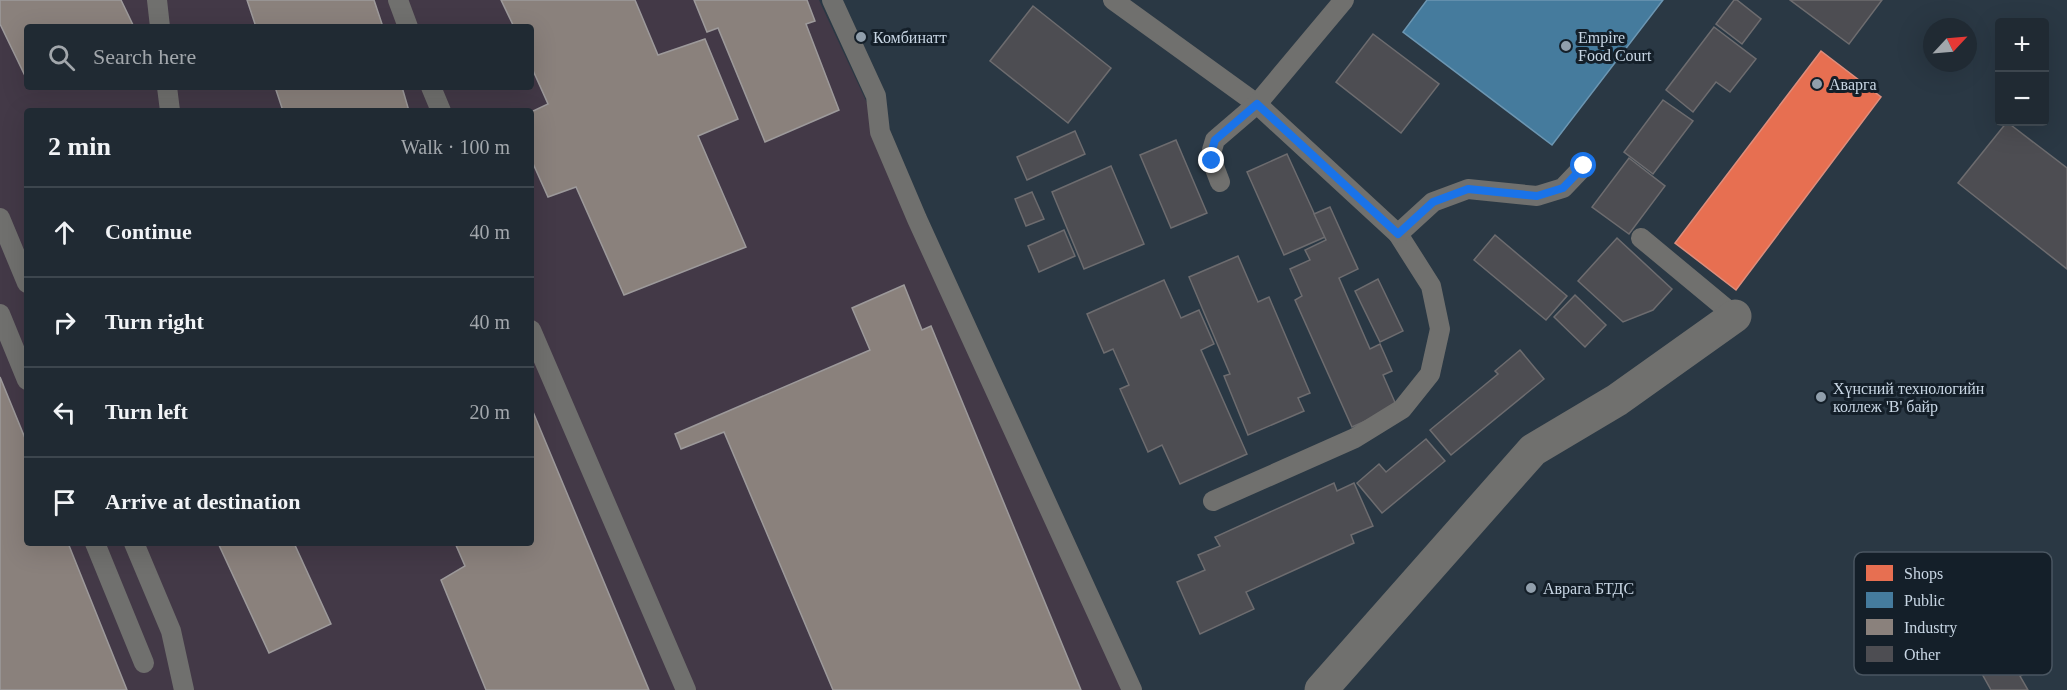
<!DOCTYPE html>
<meta charset="utf-8">
<style>
body{margin:0;font-family:Georgia,serif;background:#28323b;color:#f1f3f6}
.controls{position:absolute;right:18px;top:18px;display:grid;overflow:hidden;border-radius:6px;box-shadow:0 6px 24px #0002}
.controls button{width:54px;height:54px;display:grid;place-items:center;padding:0;border:0;border-bottom:2px solid #3d464e;background:#202a33;color:#f1f3f6;font:30px sans-serif}
.compass{position:absolute;left:1923px;top:18px;width:54px;height:54px;border-radius:50%;background:#202a33;box-shadow:0 6px 24px #0002;rotate:64deg}
.stop{position:absolute;width:18px;height:18px;margin:-14px;border:4px solid #1a73e8;border-radius:50%;background:#fff}
.stop.end{background:#1a73e8;border-color:#fff;box-shadow:0 2px 6px #0008}
.list{margin:0;padding:0;list-style:none}
h2{display:flex;justify-content:space-between;align-items:center;height:78px;margin:0;padding:0 24px;font-size:26px}
h2 small{font-size:20px;font-weight:400;color:#a2a7ac}
.list li{display:grid;grid-template-columns:39px 1fr auto;gap:18px;align-items:center;box-sizing:border-box;height:90px;padding:0 24px;border-top:2px solid #3d464e}
.list b{display:block;font-size:22px;white-space:nowrap}
.list em{font-size:20px;font-style:normal;color:#a2a7ac}
.icon{flex:none;width:33px;height:33px;fill:none;stroke:currentColor;stroke-width:2;stroke-linecap:round;stroke-linejoin:round}
.map{position:relative;flex:none;width:2067px;height:690px;overflow:hidden}
.search{position:absolute;background:#202a33;box-shadow:0 6px 24px #0002;left:24px;top:24px;width:510px;height:66px;display:flex;align-items:center;gap:15px;box-sizing:border-box;padding:0 21px;border-radius:6px;color:#a2a7ac;font-size:22px}
.panel{position:absolute;background:#202a33;box-shadow:0 6px 24px #0002;left:24px;top:108px;width:510px;height:438px;border-radius:6px}
.map>svg:first-child{display:block}
.industrial{fill:#433947;fill-rule:evenodd}
.shops{fill:#e76f51;stroke:#de8e7d;stroke-width:1.5}
.public{fill:#457b9d;stroke:#6c96b2;stroke-width:1.5}
.industry{fill:#8a817c;stroke:#9d9a9b;stroke-width:1.5}
.building{fill:#4d4d52;stroke:#6d6c6f;stroke-width:1.5}
.lines{fill:none;stroke-linecap:round;stroke-linejoin:round}
.lane{stroke:#70706e;stroke-width:20}
.street{stroke:#70706e;stroke-width:33}
.route{stroke:#1a73e8;stroke-width:8}
.poi-dot{fill:#919fac;stroke:#141f29;stroke-width:2}
.labels{text-anchor:middle;dominant-baseline:central;stroke-width:6;stroke-linejoin:round;paint-order:stroke}
.poi-label{font-size:16px;fill:#c8d6e4;stroke:#141f29;text-anchor:start}
.key{fill:#141f29;stroke:#4a5661;stroke-width:1.5}
.key-label{font-size:16px;fill:#c8d6e4}
</style>
<div class="map">
<svg width="2067" height="690" viewBox="0 0 2067 690">
<rect width="100%" height="100%" fill="#2a3844"/>
<path class="industrial" d="M0 0H819L1141 690H0ZM27 27H531V87H27ZM27 111H531V543H27Z"/>
<path class="shops" d="M1821 51 1881 97 1736 290 1675 243Z"/>
<path class="public" d="M1427 0H1663L1552 145 1403 32Z"/>
<g class="industry">
<path d="M0 0H121L134 27H27V80L0 24Z"/>
<path d="M247 0H374L383 27H256Z"/>
<path d="M501 0H635L658 55 705 39 738 119 698 136 746 247 624 295 576 187 548 197 531 159V112L548 104 531 66V27H514Z"/>
<path d="M694 0H807L815 21 806 24 839 110 765 142 718 28 707 32Z"/>
<path d="M275 87H402L409 111H283Z"/>
<path d="M904 285 922 330 931 326 1081 690H833L724 432 681 449 675 434 870 350 852 308Z"/>
<path d="M0 377 27 443V543H68L127 690H0Z"/>
<path d="M531 407 649 690H486L441 580 465 566 455 543H531Z"/>
<path d="M218 543H294L331 624 269 653Z"/>
</g>
<g class="building">
<path d="M1734 0H1737L1761 19 1742 44 1716 24Z"/>
<path d="M1790 0H1882L1849 44Z"/>
<path d="M1033 6 1111 68 1068 123 990 61Z"/>
<path d="M1714 27 1756 59 1730 92 1716 82 1693 112 1666 90Z"/>
<path d="M1373 34 1439 84 1401 133 1336 82Z"/>
<path d="M1663 100 1693 121 1653 174 1624 152Z"/>
<path d="M2007 122 2067 168V269L1958 183Z"/>
<path d="M1075 131 1085 154 1027 180 1017 157Z"/>
<path d="M1176 140 1207 213 1171 228 1140 155Z"/>
<path d="M1287 154 1325 237 1284 255 1247 172Z"/>
<path d="M1629 158 1665 186 1629 234 1592 207Z"/>
<path d="M1111 166 1144 244 1084 269 1052 192Z"/>
<path d="M1032 192 1044 219 1026 226 1015 199Z"/>
<path d="M1330 207 1358 269 1339 278 1370 349 1380 344 1392 371 1383 375 1397 407 1352 427 1295 300 1302 296 1290 269 1310 260 1305 250 1326 240 1314 214Z"/>
<path d="M1064 230 1075 256 1039 272 1028 246Z"/>
<path d="M1495 235 1567 296 1546 320 1474 260Z"/>
<path d="M1617 238 1672 289 1653 310 1623 322 1578 281Z"/>
<path d="M1238 256 1258 302 1269 297 1310 393 1298 398 1304 411 1248 435 1224 376 1230 374 1189 277Z"/>
<path d="M1378 279 1403 331 1380 342 1355 291Z"/>
<path d="M1164 280 1181 318 1199 310 1214 344 1201 350 1247 454 1180 484 1162 445 1148 452 1120 389 1129 385 1113 349 1104 353 1087 314Z"/>
<path d="M1575 295 1606 325 1585 347 1554 317Z"/>
<path d="M1520 350 1544 379 1451 455 1430 430 1498 374 1495 371Z"/>
<path d="M1426 439 1445 461 1382 513 1357 483 1379 464 1386 472Z"/>
<path d="M1334 483 1337 491 1354 483 1373 526 1351 535 1354 543 1246 592 1254 609 1200 634 1177 582 1205 570 1198 555 1220 546 1215 537Z"/>
<path d="M1998 640 2005 653 2021 645 2034 669 2020 676 2028 690H1991L1971 654Z"/>
</g>
<g class="lines">
<g class="lane">
<path d="M157 0 160 27"/>
<path d="M398 0 408 27"/>
<path d="M832 0 876 96 880 132 917 219 1132 690"/>
<path d="M1113 0 1257 104 1398 234 1431 286 1440 329 1430 374 1402 409 1355 438 1213 501"/>
<path d="M167 87 170 111"/>
<path d="M431 87 441 111"/>
<path d="M1220 182 1212 161V150L1215 140 1257 104 1344 0"/>
<path d="M0 218 27 283"/>
<path d="M1398 234 1433 202 1468 189 1537 196 1563 188 1584 166"/>
<path d="M1641 238 1735 316"/>
<path d="M0 314 27 380"/>
<path d="M531 330 686 690"/>
<path d="M95 543 144 663"/>
<path d="M134 543 171 631 184 690"/>
</g>
<path class="street" d="M1321 690 1533 450 1617 400 1735 316"/>
</g>
<g class="lines">
<path class="route" d="M1212 161V150L1215 140 1257 104 1398 234 1433 202 1468 189 1537 196 1563 188 1584 166"/>
</g>
<g class="poi-dot">
<circle cx="861" cy="37" r="6"/>
<circle cx="1566" cy="46" r="6"/>
<circle cx="1817" cy="84" r="6"/>
<circle cx="1821" cy="397" r="6"/>
<circle cx="1531" cy="588" r="6"/>
</g>
<g class="labels">
<g class="poi-label">
<text x="873" y="37">Комбинатт</text>
<text x="1578" y="37">Empire<tspan x="1578" dy="18">Food Court</tspan></text>
<text x="1829" y="84">Аварга</text>
<text x="1833" y="388">Хүнсний технологийн<tspan x="1833" dy="18">коллеж 'B' байр</tspan></text>
<text x="1543" y="588">Аврага БТДС</text>
</g>
</g>
<rect x="1854" y="552" width="198" height="123" rx="9" class="key"/>
<rect x="1866" y="565" width="27" height="16" fill="#e76f51"/>
<rect x="1866" y="592" width="27" height="16" fill="#457b9d"/>
<rect x="1866" y="619" width="27" height="16" fill="#8a817c"/>
<rect x="1866" y="646" width="27" height="16" fill="#4d4d52"/>
<g class="key-label">
<text x="1904" y="579">Shops</text>
<text x="1904" y="606">Public</text>
<text x="1904" y="633">Industry</text>
<text x="1904" y="660">Other</text>
</g>
</svg>
<div class="controls">
<button>+</button>
<button>−</button>
</div>
<svg class="compass" viewBox="-18 -18 36 36"><path d="M0-13l5 13h-10z" fill="#e53935"/><path d="M0 13l5-13h-10z" fill="#a2a7ac"/></svg>
<div class="stop" style="left:1584px;top:166px"></div>
<div class="stop end" style="left:1212px;top:161px"></div>
<div class="search"><svg class="icon" aria-label="search" viewBox="0 0 24 24"><circle cx="10" cy="10" r="6"/><path d="M15 15l6 6"/></svg>Search here</div>
<section class="panel">
<h2>2 min<small>Walk · 100 m</small></h2>
<ul class="list">
<li><svg class="icon" aria-label="ahead" viewBox="0 0 24 24"><path d="M12 20V5M6 11l6-6 6 6"/></svg><div><b>Continue</b></div><em>40 m</em></li>
<li><svg class="icon" aria-label="right" viewBox="0 0 24 24"><path d="M7 20v-9h11M14 6l5 5-5 5"/></svg><div><b>Turn right</b></div><em>40 m</em></li>
<li><svg class="icon" aria-label="left" viewBox="0 0 24 24"><path d="M17 20v-9H6M10 6l-5 5 5 5"/></svg><div><b>Turn left</b></div><em>20 m</em></li>
<li><svg class="icon" aria-label="arrive" viewBox="0 0 24 24"><path d="M6 21V4h12l-3 4 3 4H6"/></svg><div><b>Arrive at destination</b></div></li>
</ul>
</section>
</div>
